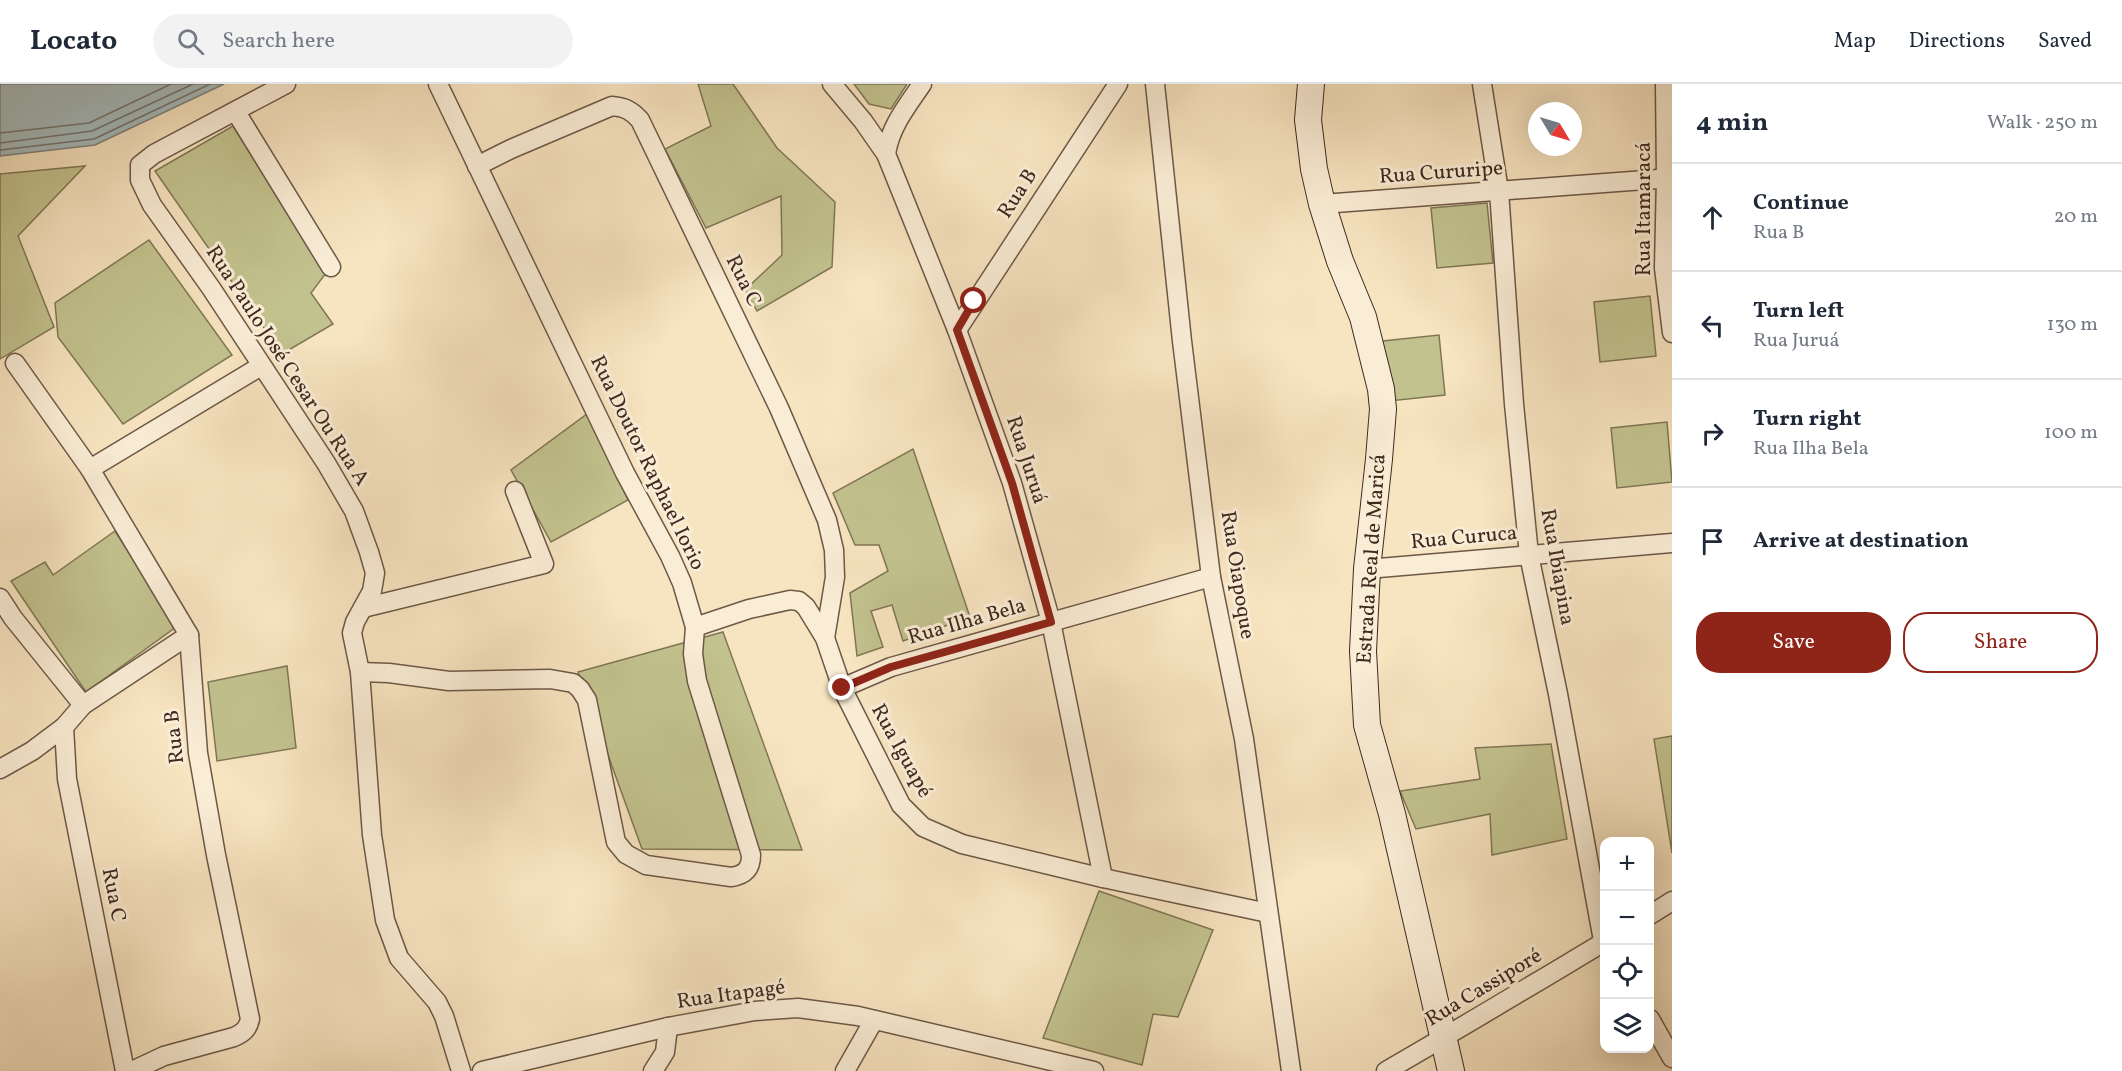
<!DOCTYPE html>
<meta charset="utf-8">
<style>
body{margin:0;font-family:Vollkorn,serif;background:#f2f2f3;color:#1f2937}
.controls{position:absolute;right:18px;bottom:18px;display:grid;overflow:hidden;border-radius:12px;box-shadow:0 6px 24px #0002}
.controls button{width:54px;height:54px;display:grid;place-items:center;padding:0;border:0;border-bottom:2px solid #e0e1e3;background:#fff;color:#1f2937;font:30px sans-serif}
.compass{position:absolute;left:1528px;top:18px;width:54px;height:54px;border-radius:50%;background:#fff;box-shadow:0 6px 24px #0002;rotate:128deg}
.stop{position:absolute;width:18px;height:18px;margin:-14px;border:4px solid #8f2418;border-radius:50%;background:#fff}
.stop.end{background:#8f2418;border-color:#fff;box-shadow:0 2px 6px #0008}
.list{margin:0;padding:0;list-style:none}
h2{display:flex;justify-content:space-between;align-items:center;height:78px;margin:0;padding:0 24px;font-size:26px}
h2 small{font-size:20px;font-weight:400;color:#747a83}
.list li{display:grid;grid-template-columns:39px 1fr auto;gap:18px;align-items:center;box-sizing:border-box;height:108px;padding:0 24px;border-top:2px solid #e0e1e3}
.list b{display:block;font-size:22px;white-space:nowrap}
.list p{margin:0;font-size:20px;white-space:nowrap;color:#747a83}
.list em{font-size:20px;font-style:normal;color:#747a83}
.actions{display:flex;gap:12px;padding:18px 24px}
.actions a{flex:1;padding:14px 0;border:2px solid #8f2418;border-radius:24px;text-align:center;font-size:21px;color:#8f2418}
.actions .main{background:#8f2418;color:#fff}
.icon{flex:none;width:33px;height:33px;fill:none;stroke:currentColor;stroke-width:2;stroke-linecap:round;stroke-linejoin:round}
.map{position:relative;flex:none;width:1672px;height:987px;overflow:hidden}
header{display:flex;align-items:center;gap:36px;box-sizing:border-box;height:84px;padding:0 30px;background:#fff;border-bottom:2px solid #e0e1e3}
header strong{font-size:28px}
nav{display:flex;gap:33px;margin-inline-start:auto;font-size:21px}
.search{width:420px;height:54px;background:#f2f2f3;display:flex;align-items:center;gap:15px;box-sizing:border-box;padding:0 21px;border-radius:33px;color:#747a83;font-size:22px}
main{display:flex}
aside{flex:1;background:#fff}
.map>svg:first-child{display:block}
.green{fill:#c2c28e;stroke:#807656;stroke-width:1.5}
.water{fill:#a4bbbe;stroke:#7c817e;stroke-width:1.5}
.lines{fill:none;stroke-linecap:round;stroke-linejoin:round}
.shore{stroke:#72726e;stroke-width:1.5}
.street-casing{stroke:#6d5847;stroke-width:21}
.secondary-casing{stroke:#3f291f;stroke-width:28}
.street{stroke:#faedd6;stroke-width:18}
.secondary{stroke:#faedd6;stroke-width:26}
.route{stroke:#8f2418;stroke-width:8}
.labels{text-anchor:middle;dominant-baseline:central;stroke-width:6;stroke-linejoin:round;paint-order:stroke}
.street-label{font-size:21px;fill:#3f291f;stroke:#faedd6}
</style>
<header>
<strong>Locato</strong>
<div class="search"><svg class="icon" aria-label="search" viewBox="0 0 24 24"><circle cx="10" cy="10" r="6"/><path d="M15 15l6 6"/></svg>Search here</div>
<nav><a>Map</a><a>Directions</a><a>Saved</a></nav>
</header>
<main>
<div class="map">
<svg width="1672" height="987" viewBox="0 0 1672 987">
<rect width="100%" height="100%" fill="#f7e4c0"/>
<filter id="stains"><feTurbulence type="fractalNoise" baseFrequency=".00333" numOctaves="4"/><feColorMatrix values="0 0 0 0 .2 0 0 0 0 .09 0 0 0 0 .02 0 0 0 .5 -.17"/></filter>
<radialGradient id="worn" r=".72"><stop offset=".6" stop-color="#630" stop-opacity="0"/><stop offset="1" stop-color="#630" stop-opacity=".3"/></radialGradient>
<g class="green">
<path d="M698 0H733L777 64 835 118 832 183 757 227 745 206 782 171 781 112 706 144 665 65 711 42Z"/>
<path d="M854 0H907L891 25 869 20Z"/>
<path d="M233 42 326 189 311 209 333 240 282 270 155 87Z"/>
<path d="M85 82 18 152 54 243 0 275V90Z"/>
<path d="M1487 119 1493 179 1437 184 1431 124Z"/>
<path d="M149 156 232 271 123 340 58 253 55 219Z"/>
<path d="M1650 212 1656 272 1600 278 1594 218Z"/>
<path d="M1439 251 1445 311 1389 317 1383 257Z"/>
<path d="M587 330 628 416 551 458 511 386Z"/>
<path d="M1667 338 1672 398 1617 404 1611 344Z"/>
<path d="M913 365 970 533 903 557 892 521 871 527 883 563 857 572 850 509 888 487 879 461H855L833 409Z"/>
<path d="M115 447 176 543 86 608 11 497 45 478 53 491Z"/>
<path d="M723 548 802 766 642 765 578 588Z"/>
<path d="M287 582 296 664 217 677 208 598Z"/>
<path d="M1672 652V769L1654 655Z"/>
<path d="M1551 660 1567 755 1492 771 1490 730 1416 745 1400 707 1480 695 1475 664Z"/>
<path d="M1099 807 1213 846 1178 933 1153 930 1142 981 1043 954Z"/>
</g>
<path class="water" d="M0 0H224L95 61 0 72Z"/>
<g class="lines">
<g class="shore">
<path d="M0 49 89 39 171 0"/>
<path d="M0 59 92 47 193 0"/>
<path d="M0 66 94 55 210 0"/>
</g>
<g class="street-casing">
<g id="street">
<path d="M286 0 154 70 140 81V96L152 121 211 204 326 379 354 427 369 468 375 489 372 507 355 538 352 549 360 588 372 751 385 836 399 874 437 918 444 932 461 987"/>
<path d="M832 0 863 37 886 70 957 246 1012 399 1051 538 1103 794"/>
<path d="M1155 0 1182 257 1211 493 1244 655 1291 987"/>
<path d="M1482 0 1499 107 1514 320 1529 471 1558 610 1604 862"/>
<path d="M1665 0 1666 94 1664 184 1672 249"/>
<path d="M236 28 331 183"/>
<path d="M886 70C890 43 907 22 922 0"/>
<path d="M477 82 511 65 612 22C625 23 632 27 640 36L779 324 827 436 834 466 835 493 825 554"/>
<path d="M1322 120 1672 94"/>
<path d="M957 246 1118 0"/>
<path d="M15 279 90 385 189 551 198 669 216 771 250 935C248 945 243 949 234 953L164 972 132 987"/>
<path d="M90 385 261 282"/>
<path d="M1367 485 1672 459"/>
<path d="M0 514 13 534 83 621"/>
<path d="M363 524 544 480 515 407"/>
<path d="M695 543 749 525 790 516 799 517 806 523 825 554 842 604 901 721 923 743 962 760 1103 794 1268 829"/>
<path d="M360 588 389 589 449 597 550 595 573 599 580 605 587 616 616 758 626 770 646 781 731 793C745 791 751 785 751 771L697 597 693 570 695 543 682 499 670 472 625 389 438 0"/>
<path d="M842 604 891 583 1211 493"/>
<path d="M64 643 67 695 125 987"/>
<path d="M0 685 32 667 64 643 83 621 189 551"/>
<path d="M1650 831 1672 817"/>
<path d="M1650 935 1672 974"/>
<path d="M482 987 668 943 755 927 798 924 858 932 1094 987"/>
<path d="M653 987 665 968 668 943"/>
<path d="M845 987 874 936"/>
<path d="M1386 987C1459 945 1532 901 1604 858"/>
</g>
</g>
<g class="secondary-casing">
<path id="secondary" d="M1311 0 1308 36 1314 85 1322 120 1340 177 1363 233 1381 305 1383 325 1379 375 1367 485 1363 567 1367 641 1392 730 1451 987"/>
</g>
<use href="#street" class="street"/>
<use href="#secondary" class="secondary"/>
</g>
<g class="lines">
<path class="route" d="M842 604 891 583 1051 538 1012 399 957 246 974 217"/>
</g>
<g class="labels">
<g class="street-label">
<text transform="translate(1441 89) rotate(-4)">Rua Cururipe</text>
<text transform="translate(1018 110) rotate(-57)">Rua B</text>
<text transform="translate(1644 125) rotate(-90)">Rua Itamaracá</text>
<text transform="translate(743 197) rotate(64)">Rua C</text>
<text transform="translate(287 282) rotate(57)">Rua Paulo José Cesar Ou Rua A</text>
<text transform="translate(1026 376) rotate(72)">Rua Juruá</text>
<text transform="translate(647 379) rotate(64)">Rua Doutor Raphael Iorio</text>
<text transform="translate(1464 454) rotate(-5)">Rua Curuca</text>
<text transform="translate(1372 475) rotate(-86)">Estrada Real de Maricá</text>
<text transform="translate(1557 483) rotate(80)">Rua Ibiapina</text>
<text transform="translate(1237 491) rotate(81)">Rua Oiapoque</text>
<text transform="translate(967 538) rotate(-16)">Rua Ilha Bela</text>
<text transform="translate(175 653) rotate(-96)">Rua B</text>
<text transform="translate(901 667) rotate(61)">Rua Iguapé</text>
<text transform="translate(113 811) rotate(79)">Rua C</text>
<text transform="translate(1484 904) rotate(-31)">Rua Cassiporé</text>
<text transform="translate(731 911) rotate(-8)">Rua Itapagé</text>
</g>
</g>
<rect width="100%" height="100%" filter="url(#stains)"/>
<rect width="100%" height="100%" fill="url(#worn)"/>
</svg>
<div class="controls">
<button>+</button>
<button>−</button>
<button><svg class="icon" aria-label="locate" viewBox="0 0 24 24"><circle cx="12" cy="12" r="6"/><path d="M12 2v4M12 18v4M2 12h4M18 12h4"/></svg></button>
<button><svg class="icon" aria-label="layers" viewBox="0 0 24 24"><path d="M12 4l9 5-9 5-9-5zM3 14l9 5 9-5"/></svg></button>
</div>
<svg class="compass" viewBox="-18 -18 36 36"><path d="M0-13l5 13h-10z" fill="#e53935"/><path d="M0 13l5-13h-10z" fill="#747a83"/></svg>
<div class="stop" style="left:974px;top:217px"></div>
<div class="stop end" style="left:842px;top:604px"></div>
</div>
<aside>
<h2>4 min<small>Walk · 250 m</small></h2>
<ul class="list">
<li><svg class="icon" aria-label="ahead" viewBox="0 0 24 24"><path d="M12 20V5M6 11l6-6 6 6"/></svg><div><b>Continue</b><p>Rua B</p></div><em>20 m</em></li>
<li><svg class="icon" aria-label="left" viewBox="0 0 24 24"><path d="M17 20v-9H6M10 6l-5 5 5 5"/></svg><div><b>Turn left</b><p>Rua Juruá</p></div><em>130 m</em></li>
<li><svg class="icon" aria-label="right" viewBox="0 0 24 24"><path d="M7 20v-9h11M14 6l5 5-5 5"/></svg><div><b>Turn right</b><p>Rua Ilha Bela</p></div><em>100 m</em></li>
<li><svg class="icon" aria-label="arrive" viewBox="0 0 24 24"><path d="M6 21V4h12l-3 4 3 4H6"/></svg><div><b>Arrive at destination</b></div></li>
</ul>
<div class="actions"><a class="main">Save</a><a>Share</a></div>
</aside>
</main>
